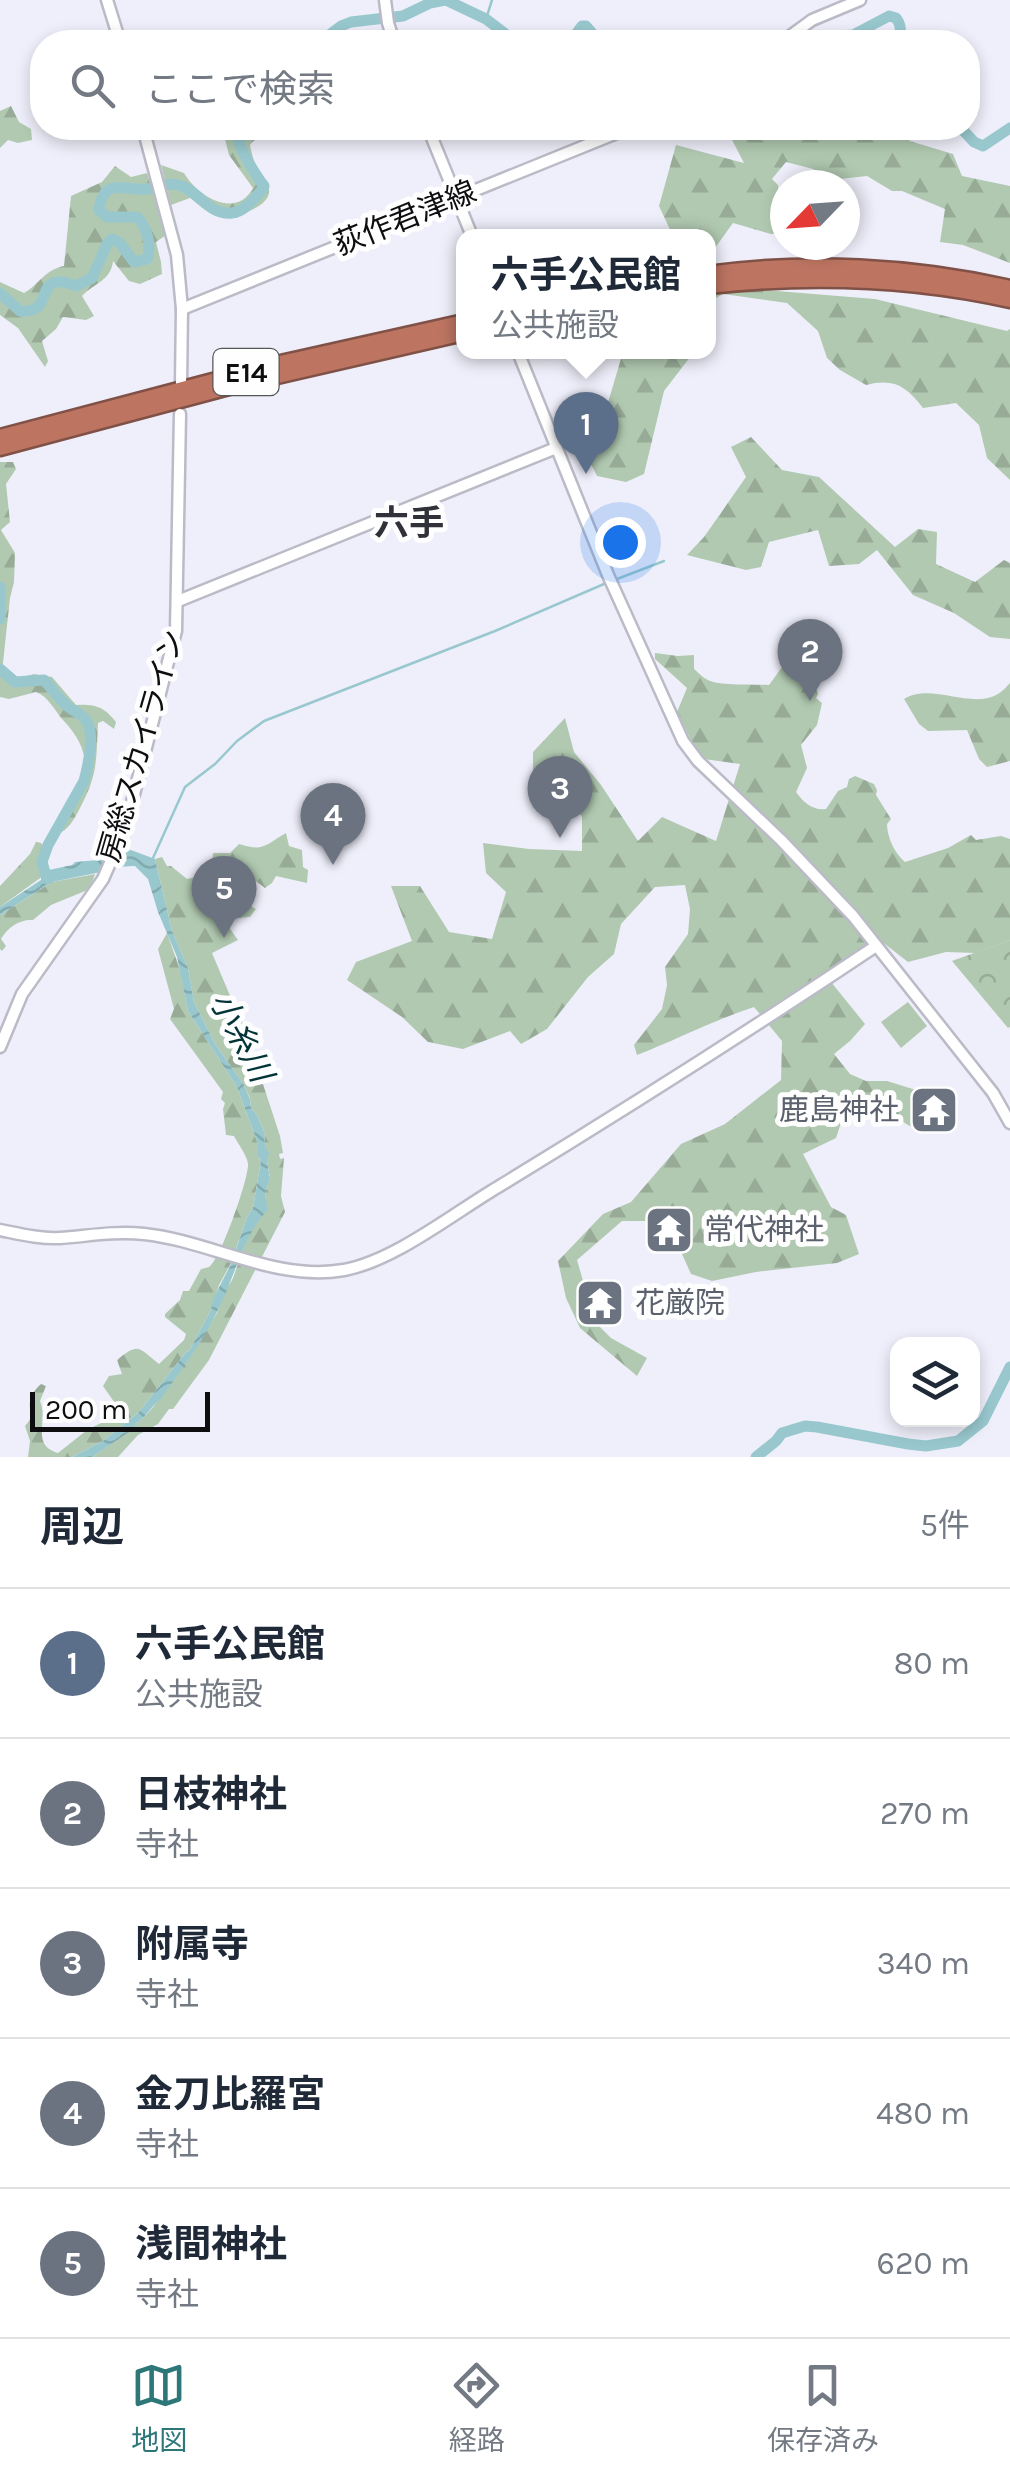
<!DOCTYPE html>
<html lang="ja">
<meta charset="utf-8">
<style>
body{margin:0;font-family:Karla,"Noto Sans JP",sans-serif;background:#f2f2f3;color:#1f2937}
.controls{position:absolute;right:30px;bottom:30px;display:grid;overflow:hidden;border-radius:20px;box-shadow:0 5px 15px #0003}
.controls button{width:90px;height:90px;display:grid;place-items:center;padding:0;border:0;border-bottom:2px solid #e0e1e3;background:#fff;color:#1f2937;font:50px sans-serif}
.compass{position:absolute;left:770px;top:170px;width:90px;height:90px;border-radius:50%;background:#fff;box-shadow:0 5px 15px #0003;rotate:245deg}
.scale{position:absolute;left:30px;bottom:25px;width:180px;box-sizing:border-box;padding-left:10px;border:5px solid #0e0e11;border-top:0;font-size:28px;line-height:35px;white-space:nowrap;color:#0e0e11;-webkit-text-stroke:8px #fefefe;paint-order:stroke}
.you{position:absolute;left:620px;top:542px;width:35px;height:35px;margin:-25px;border:8px solid #fff;border-radius:50%;background:#1a73e8;box-shadow:0 0 0 15px #1a73e833}
.badge{display:grid;place-items:center;width:65px;height:65px;border-radius:50%;background:#2d7778;color:#fff;font-size:32px;font-weight:700}
.pin{position:absolute;translate:-50% -82px;filter:drop-shadow(0 2px 5px #0008)}
.pin::after{content:'';position:absolute;top:52px;width:35px;height:30px;background:inherit;clip-path:polygon(0 0,100% 0,50% 100%)}
.popup{position:absolute;left:456px;top:229px;width:260px;height:130px;box-sizing:border-box;display:grid;place-content:center;border-radius:20px;background:#fff;filter:drop-shadow(0 2px 8px #0005);font-size:32px;white-space:nowrap;color:#747a83}
.popup b{font-size:38px;color:#1f2937}
.popup::after{content:'';position:absolute;left:50%;top:100%;margin-left:-20px;border:20px solid transparent;border-top-color:#fff}
.list{margin:0;padding:0;list-style:none}
h2{display:flex;justify-content:space-between;align-items:center;height:130px;margin:0;padding:0 40px;font-size:42px}
h2 small{font-size:32px;font-weight:400;color:#747a83}
.list li{display:grid;grid-template-columns:65px 1fr auto;gap:30px;align-items:center;box-sizing:border-box;height:150px;padding:0 40px;border-top:2px solid #e0e1e3}
.list b{display:block;font-size:38px;white-space:nowrap}
.list p{margin:0;font-size:32px;white-space:nowrap;color:#747a83}
.list em{font-size:32px;font-style:normal;color:#747a83}
.icon{flex:none;width:55px;height:55px;fill:none;stroke:currentColor;stroke-width:2;stroke-linecap:round;stroke-linejoin:round}
.map{position:relative;flex:none;width:1010px;height:1457px;overflow:hidden}
.search{position:absolute;background:#fff;box-shadow:0 5px 15px #0003;left:30px;right:30px;top:30px;height:110px;display:flex;align-items:center;gap:25px;box-sizing:border-box;padding:0 35px;border-radius:40px;color:#747a83;font-size:38px}
.sheet{height:880px;background:#fff}
nav{display:flex;justify-content:space-around;align-items:center;box-sizing:border-box;height:140px;border-top:2px solid #e0e1e3;background:#fff;font-size:28px;color:#747a83}
nav a{display:grid;justify-items:center;gap:5px}
nav .on{color:#2d7778}
.map>svg:first-child{display:block}
.forest{fill:url(#forest-firs)}
.park{fill:url(#park-crowns)}
.pitch{fill:#b1c9b1}
.water{fill:url(#water-waves)}
.lines{fill:none;stroke-linecap:round;stroke-linejoin:round}
.stream{stroke:#98c8ce;stroke-width:2.5}
.river{stroke:#98c8ce;stroke-width:11}
.secondary-casing{stroke:#bbbbc7;stroke-width:15}
.highway-casing{stroke:#805146;stroke-width:19}
.secondary{stroke:#fff;stroke-width:10}
.highway{stroke:#bd7562;stroke-width:14}
.labels{text-anchor:middle;dominant-baseline:central;stroke-width:10;stroke-linejoin:round;paint-order:stroke}
.shield{fill:#fefefe;stroke:#565658;stroke-width:2.5}
.shield-label{font-size:28px;font-weight:bold;fill:#0e0e11}
.street-label{font-size:30px;fill:#0e0e11;stroke:#fefefe}
.worship-label{font-size:30px;fill:#5b616d;stroke:#fefefe;text-anchor:start}
.water-label{font-size:32px;font-style:italic;fill:#023438;stroke:#fefefe}
.quarter-label{font-size:35px;font-weight:bold;fill:#31313a;stroke:#fefefe}
</style>
<div class="map">
<svg width="1010" height="1457" viewBox="0 0 1010 1457">
<defs>
<pattern id="forest-firs" width="22" height="20" patternUnits="userSpaceOnUse" patternTransform="scale(2.5)"><rect width="22" height="20" fill="#b1c9b1"/><path d="M5 1l3.5 6h-7zM16 11l3.5 6h-7z" fill="#97ab97"/></pattern>
<pattern id="park-crowns" width="20" height="18" patternUnits="userSpaceOnUse" patternTransform="scale(2.5)"><rect width="20" height="18" fill="#b1c9b1"/><path d="M2 6a3 3 0 1 1 6 0M12 15a3 3 0 1 1 6 0" fill="none" stroke="#97ab97"/></pattern>
<pattern id="water-waves" width="16" height="10" patternUnits="userSpaceOnUse" patternTransform="scale(2.5)"><rect width="16" height="10" fill="#98c8ce"/><path d="M0 5q4-4 8 0t8 0" fill="none" stroke="#82abb0"/></pattern>
</defs>
<rect width="100%" height="100%" fill="#efeffb"/>
<g class="forest">
<path d="M11 106 19 122 31 129 32 140 18 143 8 140 0 148V111Z"/>
<path d="M232 128H310C288 137 273 118 250 145 252 155 255 166 260 176 262 178 268 186 269 189 272 208 230 220 217 216 207 213 198 204 190 198L171 205 161 165 184 173C197 196 236 220 253 188L229 155 225 139Z"/>
<path d="M737 128H898L910 141 953 154 962 176 1010 186V263L963 245 940 242 945 209 902 191H892L867 176 839 179 831 183 813 169 786 162 772 179 778 185 779 197 785 202V233L771 234 733 223 715 248 709 249 708 236H673L659 206 676 145 744 163 730 136Z"/>
<path d="M115 166 131 177 147 173 166 235 156 242 161 262 162 274 140 284 129 281 113 261C111 281 94 283 82 296L94 316 86 320 63 317 56 329 42 341 48 361 45 367 18 328 0 315V282L24 293C40 284 44 270 64 266L71 196 102 182Z"/>
<path d="M709 290H765L875 299 1007 331 1010 329V480L987 458 979 425 956 403 923 408C906 386 894 378 866 385L840 370 827 358 818 331 787 303 723 294 709 302Z"/>
<path d="M623 352H694L664 391 644 474 626 482 597 476 585 452 604 416Z"/>
<path d="M751 437 782 470 819 477 895 547 918 529 937 532 936 564 975 582 1004 560 1010 563V639L990 637 954 613 913 595 877 550 859 564 829 566 818 530 769 542 761 567 746 570 687 555 704 537 746 477 731 447Z"/>
<path d="M0 462H13L16 469 6 484 10 522 1 530 15 553 14 582 10 598 2 672 15 679 34 674 52 677 76 705C96 704 104 707 116 722L114 729 103 721 98 723C96 763 98 774 79 810 73 821 69 829 58 834 83 793 102 761 63 720 54 710 49 697 36 692L9 699 0 697Z"/>
<path d="M655 653 678 656 694 655V669C699 673 703 678 708 680 719 686 754 684 769 685L785 663 798 659 807 667 818 694 816 698 822 703 817 725 801 745 807 768 796 792C803 802 813 811 826 809L838 791 847 787 849 779 855 776 874 784 877 790 876 795 891 819 887 824C887 837 895 854 905 862L948 848 971 835 976 840 1001 836 1010 839V940L975 953 946 952 908 962 881 941C861 950 837 959 831 982L865 1024 850 1041 834 1054 850 1074 866 1081H887L948 1100 953 1112 951 1120C913 1140 903 1122 875 1098L848 1102 836 1138 803 1154 831 1207 846 1215 859 1254 837 1263 756 1272 712 1281 691 1274 682 1254 684 1234 667 1221H622L577 1260 595 1322 611 1338 647 1358 637 1376 580 1328 566 1298 558 1261 603 1214 631 1202 681 1144 725 1124 781 1080 782 1041 754 1007C714 1020 676 1040 637 1055L634 1045 662 1009 667 985 665 967 688 934 690 909 685 885 655 887 621 924 614 954 588 977 547 1029 521 1044 510 1031 463 1049 428 1042 402 1017 347 980 356 962 412 941 391 886H420L449 932 492 939 506 892 486 873 483 843 529 849 582 851V816L533 777V752L565 718 574 752 601 785 638 841 662 817 716 841 740 764 704 759 692 742 677 712 687 688 655 659Z"/>
<path d="M1010 683V761L987 767 979 759 967 730 928 731 919 724 904 699C931 682 971 710 998 694 1003 691 1006 687 1010 683Z"/>
<path d="M286 833 289 846 302 850 303 867 308 870 307 883 276 876 272 883 265 888 253 879 240 878 241 900 256 909 250 917 223 919 238 940 212 953 234 1005 244 1011 242 1020 280 1136 283 1153 279 1154 280 1159 284 1158 281 1196 285 1212 209 1360 173 1409H169L158 1424 138 1435 118 1457H92L134 1428 135 1424C148 1416 156 1402 166 1391 185 1365 200 1341 217 1313 220 1306 222 1298 225 1291 227 1287 231 1283 233 1278 242 1254 248 1228 267 1210L265 1194 270 1177 267 1162 268 1153 265 1145 264 1131 257 1115 251 1108 250 1098 244 1085 215 1044 194 1002 188 968 172 931 155 859 162 857 167 866H171L187 879 211 873 213 853H230L239 844C264 852 265 845 286 833Z"/>
<path d="M36 842 41 843 44 847 39 857 43 876 0 907V886L30 854Z"/>
<path d="M95 874 90 889 51 905 33 920C20 919 8 927 1 939L6 946 2 951 0 949V915L52 882Z"/>
<path d="M167 933 180 970 188 1011 237 1087 258 1144V1157L261 1160 253 1208 247 1217 231 1263 219 1285 211 1310 189 1351 186 1352 139 1412 103 1441 72 1457H28L30 1441 25 1426C36 1414 28 1413 30 1401 30 1396 37 1387 41 1384L46 1386 40 1401C49 1420 30 1445 58 1453L87 1430 103 1422 119 1409 103 1386 109 1376 122 1374 117 1360C140 1341 139 1349 159 1364L184 1340 186 1334 165 1317V1314L180 1300 183 1291H189L201 1269C204 1268 207 1268 209 1267 220 1261 249 1178 248 1164 247 1155 238 1144 234 1136L226 1135 223 1109 225 1103 221 1099 223 1092 170 1019 174 1009 158 949Z"/>
</g>
<path class="park" d="M1010 940V1027L1008 1028 952 961Z"/>
<path class="pitch" d="M908 1002 927 1026 901 1048 881 1022Z"/>
<g class="water">
<path d="M131 850 155 859 172 931 188 968 194 1002 215 1044 244 1085 250 1099 251 1108 257 1115 264 1131 265 1145 269 1153 267 1162 270 1178 265 1194 268 1210C246 1230 233 1280 219 1308 203 1341 181 1371 160 1400 150 1407 146 1418 135 1424V1428L92 1457H72L103 1441 139 1412 186 1352 189 1351 211 1310 213 1299 231 1264 247 1217 253 1208 261 1160 258 1157V1144L237 1087 188 1011 177 957 158 912 148 879 135 866 114 867 121 852Z"/>
<path d="M110 854 101 872 52 882 0 915V907L41 880 44 871 72 865 75 862 98 860Z"/>
</g>
<g class="lines">
<g class="stream">
<path d="M486 19 492 0"/>
<path d="M617 579 664 561"/>
<path d="M153 858 185 787 215 764 237 741 264 721 495 631 604 584"/>
</g>
<g class="river">
<path d="M446 0 486 19 516 42"/>
<path d="M320 42 341 26 351 22 403 16 430 3 445 0"/>
<path d="M570 42 582 26H586L600 42"/>
<path d="M816 42 838 36 853 35 889 16 896 18C902 25 901 34 899 42"/>
<path d="M961 128 974 142 983 146 1010 128"/>
<path d="M0 293 20 311C58 315 30 268 76 286L92 278 107 244 112 239 119 242 134 262 147 259C152 246 147 227 137 217H107L99 210C104 176 123 191 146 189 157 188 167 182 178 185 198 189 208 216 232 213 246 211 254 198 263 189L264 186C257 177 240 150 238 139L254 128"/>
<path d="M0 587V619"/>
<path d="M0 669 15 682 44 680C52 688 57 697 65 704 71 710 80 713 85 719 96 731 88 766 84 781L48 845 42 862 47 879"/>
<path d="M756 1457 776 1441 782 1433 805 1426 817 1427 908 1444 926 1446 958 1441 983 1421 1010 1367"/>
</g>
<g class="secondary-casing">
<g id="secondary">
<path d="M107 0 120 42"/>
<path d="M385 0 388 23 394 42"/>
<path d="M782 42 812 20 860 0"/>
<path d="M143 128 177 255 182 309 181 384"/>
<path d="M428 128 472 236"/>
<path d="M182 309 629 128"/>
<path d="M518 352 608 575 683 741 698 761 781 840 853 916 993 1093 1010 1123"/>
<path d="M178 601 556 448"/>
<path d="M0 1047 22 994 103 879 117 847 132 802 176 631 180 414"/>
<path d="M0 1230C20 1234 40 1239 60 1238 88 1236 115 1231 144 1234 211 1241 275 1282 344 1270 394 1261 454 1213 498 1187 626 1109 752 1029 876 946"/>
</g>
</g>
<g class="highway-casing">
<g id="highway">
<path d="M708 274C806 260 914 266 1010 288"/>
<path d="M708 286C809 275 911 278 1010 300"/>
<path d="M0 437 285 362 464 322"/>
<path d="M0 448 229 387 464 333"/>
</g>
</g>
<use href="#secondary" class="secondary"/>
<use href="#highway" class="highway"/>
</g>
<defs>
<g id="temple-square" transform="scale(2.5)"><rect x="-9" y="-9" width="18" height="18" rx="4" fill="#6b7280" stroke="#fefefe"/><path d="M0-6L5-2H3V0L6.5 2.5H4V6H1.5V3h-3V6H-4V2.5H-6.5L-3 0V-2H-5Z" fill="#fff"/></g>
</defs>
<g fill-rule="evenodd">
<use href="#temple-square" x="934" y="1110"/>
<use href="#temple-square" x="669" y="1230"/>
<use href="#temple-square" x="600" y="1303"/>
</g>
<g class="labels">
<rect class="shield" x="213.5" y="349" width="65" height="46" rx="8"/>
<g class="shield-label">
<text x="246" y="372">E14</text>
</g>
<g class="street-label">
<text transform="translate(405 218) rotate(-22)">荻作君津線</text>
<text transform="translate(141 746) rotate(-74)">房総スカイライン</text>
</g>
<g class="worship-label">
<text x="899" y="1110" text-anchor="end">鹿島神社</text>
<text x="704" y="1230">常代神社</text>
<text x="635" y="1303">花厳院</text>
</g>
<g class="water-label">
<text transform="translate(241 1037) rotate(62)">小糸川</text>
</g>
<g class="quarter-label">
<text x="409" y="523">六手</text>
</g>
</g>
</svg>
<div class="controls">
<button><svg class="icon" aria-label="layers" viewBox="0 0 24 24"><path d="M12 4l9 5-9 5-9-5zM3 14l9 5 9-5"/></svg></button>
</div>
<svg class="compass" viewBox="-18 -18 36 36"><path d="M0-13l5 13h-10z" fill="#e53935"/><path d="M0 13l5-13h-10z" fill="#747a83"/></svg>
<div class="scale">200 m</div>
<div class="you"></div>
<div class="pin badge" style="left:586px;top:474px;background:#5c6f8a">1</div>
<div class="popup"><b>六手公民館</b>公共施設</div>
<div class="pin badge" style="left:810px;top:701px;background:#6b7280">2</div>
<div class="pin badge" style="left:560px;top:838px;background:#6b7280">3</div>
<div class="pin badge" style="left:333px;top:865px;background:#6b7280">4</div>
<div class="pin badge" style="left:224px;top:938px;background:#6b7280">5</div>
<div class="search"><svg class="icon" aria-label="search" viewBox="0 0 24 24"><circle cx="10" cy="10" r="6"/><path d="M15 15l6 6"/></svg>ここで検索</div>
</div>
<section class="sheet">
<h2>周辺<small>5件</small></h2>
<ul class="list">
<li><span class="badge" style="background:#5c6f8a">1</span><div><b>六手公民館</b><p>公共施設</p></div><em>80 m</em></li>
<li><span class="badge" style="background:#6b7280">2</span><div><b>日枝神社</b><p>寺社</p></div><em>270 m</em></li>
<li><span class="badge" style="background:#6b7280">3</span><div><b>附属寺</b><p>寺社</p></div><em>340 m</em></li>
<li><span class="badge" style="background:#6b7280">4</span><div><b>金刀比羅宮</b><p>寺社</p></div><em>480 m</em></li>
<li><span class="badge" style="background:#6b7280">5</span><div><b>浅間神社</b><p>寺社</p></div><em>620 m</em></li>
</ul>
</section>
<nav>
<a class="on"><svg class="icon" aria-label="map" viewBox="0 0 24 24"><path d="M3 6l6-2 6 2 6-2v14l-6 2-6-2-6 2zM9 4v14M15 6v14"/></svg>地図</a>
<a><svg class="icon" aria-label="directions" viewBox="0 0 24 24"><path d="M12 3l9 9-9 9-9-9zM9 14v-3h6M13 9l2 2-2 2"/></svg>経路</a>
<a><svg class="icon" aria-label="saved" viewBox="0 0 24 24"><path d="M7 4h10v16l-5-4-5 4z"/></svg>保存済み</a>
</nav>
